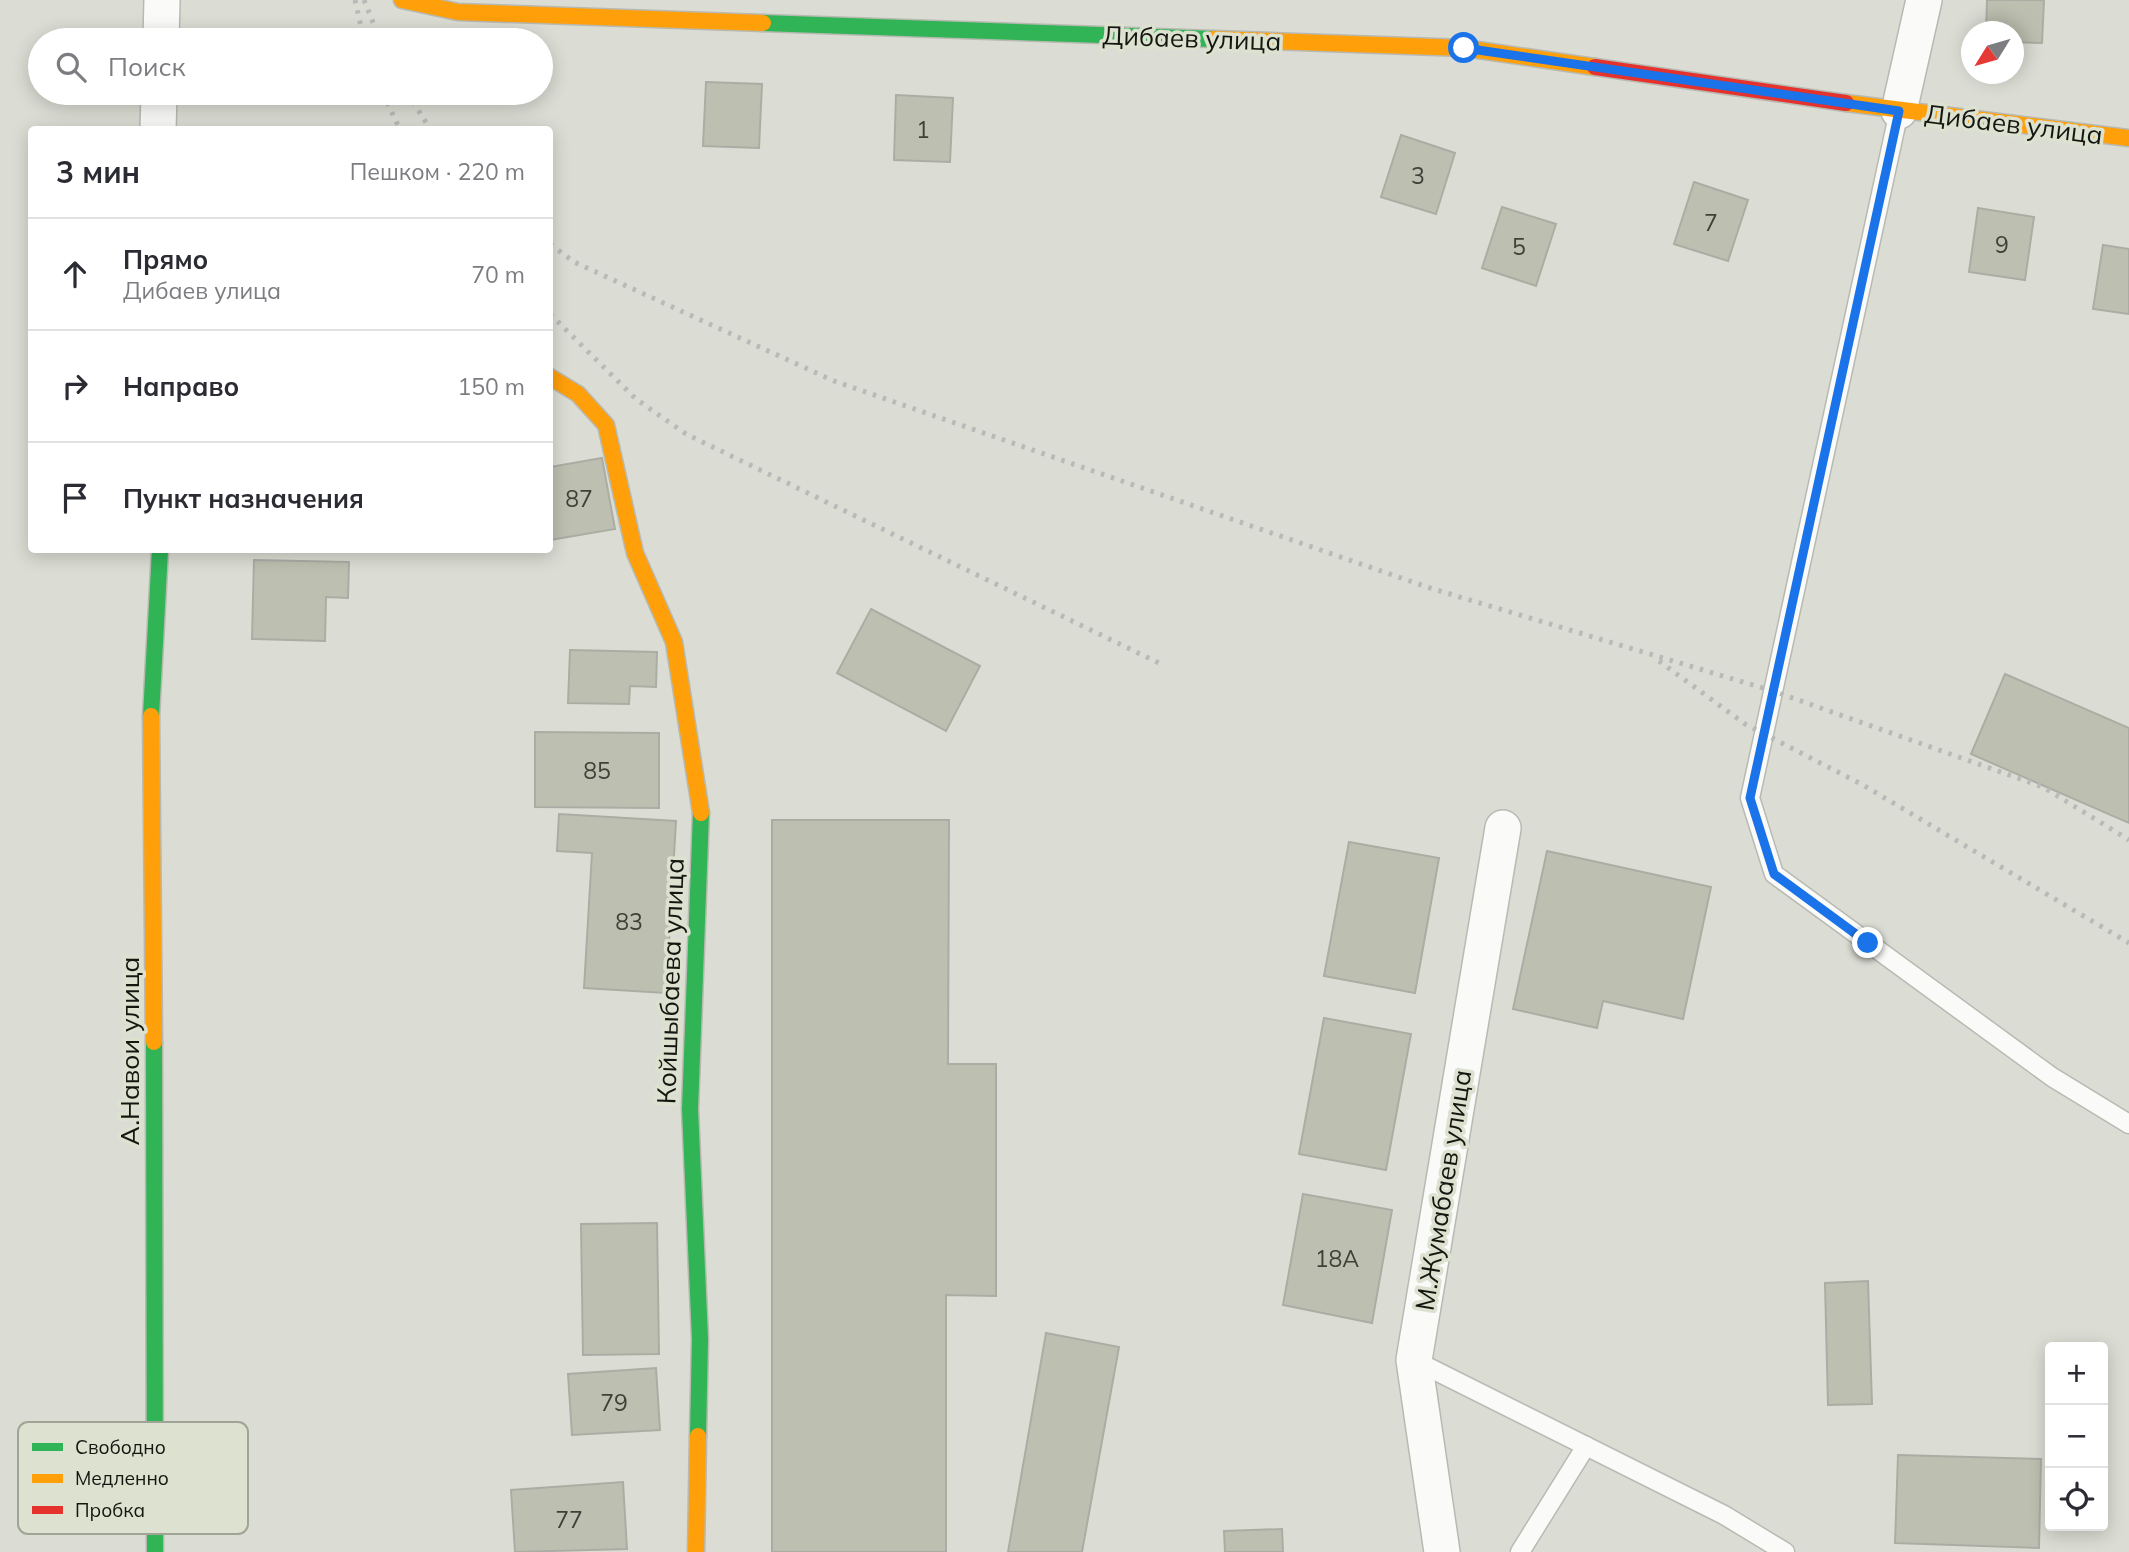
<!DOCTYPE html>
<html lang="ru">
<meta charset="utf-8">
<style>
body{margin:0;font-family:Mulish,sans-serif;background:#f7f7f7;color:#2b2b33}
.controls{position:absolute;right:21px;bottom:21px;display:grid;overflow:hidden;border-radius:7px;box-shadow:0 4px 18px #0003}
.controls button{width:63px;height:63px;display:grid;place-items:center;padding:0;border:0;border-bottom:2px solid #e1e1e2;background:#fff;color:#2b2b33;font:35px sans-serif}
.compass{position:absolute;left:1961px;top:21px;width:63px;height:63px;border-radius:50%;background:#fff;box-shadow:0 4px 18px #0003;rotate:233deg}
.stop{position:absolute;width:21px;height:21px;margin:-16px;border:5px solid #1a73e8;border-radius:50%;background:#fff}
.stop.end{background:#1a73e8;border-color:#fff;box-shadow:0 2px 7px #0008}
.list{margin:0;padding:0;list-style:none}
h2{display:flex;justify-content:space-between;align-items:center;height:91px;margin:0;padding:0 28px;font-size:30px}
h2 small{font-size:23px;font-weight:400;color:#7c7c81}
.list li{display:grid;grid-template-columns:46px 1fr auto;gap:21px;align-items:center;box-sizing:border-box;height:112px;padding:0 28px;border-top:2px solid #e1e1e2}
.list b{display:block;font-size:26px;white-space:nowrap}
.list p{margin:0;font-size:23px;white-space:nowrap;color:#7c7c81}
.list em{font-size:23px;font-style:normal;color:#7c7c81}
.icon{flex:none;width:38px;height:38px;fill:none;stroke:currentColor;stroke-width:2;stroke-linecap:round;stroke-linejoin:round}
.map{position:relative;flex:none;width:2129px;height:1552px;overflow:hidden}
.search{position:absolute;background:#fff;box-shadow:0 4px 18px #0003;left:28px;top:28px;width:525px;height:77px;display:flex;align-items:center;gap:18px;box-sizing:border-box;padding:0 24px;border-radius:38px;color:#7c7c81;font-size:26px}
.panel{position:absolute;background:#fff;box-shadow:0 4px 18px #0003;left:28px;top:126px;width:525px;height:427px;border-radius:7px}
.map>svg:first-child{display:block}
.building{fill:#bdc0b0;stroke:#abada5;stroke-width:2}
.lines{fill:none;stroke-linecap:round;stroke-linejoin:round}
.lane-casing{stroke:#b8bab2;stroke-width:21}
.street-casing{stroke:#b8bab2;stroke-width:38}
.fast-casing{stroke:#b8bab2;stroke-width:19}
.slow-casing{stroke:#b8bab2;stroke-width:19}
.jam-casing{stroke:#b8bab2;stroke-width:19}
.lane{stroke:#fafaf9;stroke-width:18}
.street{stroke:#fafaf9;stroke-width:35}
.fast{stroke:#30b455;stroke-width:16}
.slow{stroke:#ff9f0a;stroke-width:16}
.jam{stroke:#e5322d;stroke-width:16}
.rail{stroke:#b9b9b7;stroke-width:5;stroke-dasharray:3.5 7;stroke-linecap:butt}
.route{stroke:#1a73e8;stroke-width:9}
.labels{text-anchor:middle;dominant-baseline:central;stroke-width:7;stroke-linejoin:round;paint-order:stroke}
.number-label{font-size:23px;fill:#3f4038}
.street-label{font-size:26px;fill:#151610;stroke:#dce1d0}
.key{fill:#dce1d0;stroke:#a0a496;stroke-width:2}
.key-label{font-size:19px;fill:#151610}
</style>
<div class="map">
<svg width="2129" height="1552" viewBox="0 0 2129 1552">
<rect width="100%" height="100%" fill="#dbddd4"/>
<g class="building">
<path d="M1987 0H2044L2042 43 2014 42V32H1986Z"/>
<path d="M706 82 762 84 759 148 703 146Z"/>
<path d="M896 95 953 98 950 162 894 160Z"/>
<path d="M1401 135 1455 153 1436 214 1381 197Z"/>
<path d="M1694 182 1748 200 1728 261 1674 244Z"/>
<path d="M1502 207 1556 224 1536 286 1482 268Z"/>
<path d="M1978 208 2034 217 2025 280 1969 272Z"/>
<path d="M2103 245 2129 249V314L2093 309Z"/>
<path d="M602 458 615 529 550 540V467Z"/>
<path d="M254 560 349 562 348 598 326 597 325 641 252 639Z"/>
<path d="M871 609 980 666 946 731 837 673Z"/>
<path d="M570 650 657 652 656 687 630 686 629 704 568 703Z"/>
<path d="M2005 674 2129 728V823L1971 754Z"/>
<path d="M535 732 659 733V808L535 807Z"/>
<path d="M559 814 676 821 666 993 584 988 592 853 557 851Z"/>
<path d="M772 820H949L948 1064H996V1296L946 1295V1552H772Z"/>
<path d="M1349 842 1439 858 1415 993 1324 976Z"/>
<path d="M1547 851 1711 887 1683 1019 1603 1001 1597 1028 1513 1009Z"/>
<path d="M1324 1018 1411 1034 1386 1170 1299 1154Z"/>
<path d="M1303 1194 1392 1210 1372 1323 1283 1305Z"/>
<path d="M657 1223 659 1354 583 1355 581 1224Z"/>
<path d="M1868 1281 1872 1404 1828 1405 1825 1283Z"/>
<path d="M1046 1333 1119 1347 1082 1552H1008Z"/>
<path d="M656 1368 660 1430 572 1435 568 1374Z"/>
<path d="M1898 1455 2041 1459 2039 1548 1895 1543Z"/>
<path d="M623 1482 627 1549 515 1552 511 1490Z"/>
<path d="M1282 1529 1283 1552H1225L1224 1531Z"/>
</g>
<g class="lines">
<g class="lane-casing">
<g id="lane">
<path d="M1899 111 1750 798 1774 874 2052 1077 2129 1124"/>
<path d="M1414 1360 1724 1515 1785 1552"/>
<path d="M1520 1552 1586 1446"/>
</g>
</g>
<g class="street-casing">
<g id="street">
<path d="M161 40 162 0"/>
<path d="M1899 111 1924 0"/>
<path d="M158 130 159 93"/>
<path d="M1442 1552 1414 1360 1503 828"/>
</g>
</g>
<g class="fast-casing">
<g id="fast">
<path d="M763 23 1213 39"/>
<path d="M151 716 160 550"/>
<path d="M154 1042 155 1552"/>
<path d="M698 1436 700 1339 690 1109 701 813"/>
</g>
</g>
<g class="slow-casing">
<g id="slow">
<path d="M402 0 458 12 763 23"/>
<path d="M1213 39 1464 48 1595 67"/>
<path d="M1846 103 2129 138"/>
<path d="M550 377 578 394 606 425 635 553 674 642 701 813"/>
<path d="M151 716 154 1042"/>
<path d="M696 1552 698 1436"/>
</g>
</g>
<g class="jam-casing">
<path id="jam" d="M1595 67 1846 103"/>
</g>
<use href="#lane" class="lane"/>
<use href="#street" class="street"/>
<use href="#fast" class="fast"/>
<use href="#slow" class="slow"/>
<use href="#jam" class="jam"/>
<g class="rail">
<path d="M355 0 364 40"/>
<path d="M364 0 380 40"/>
<path d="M383 93 400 130"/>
<path d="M407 93 431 130"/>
<path d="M550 244 574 262 834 381 1430 588 1773 691 2043 787 2129 840"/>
<path d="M550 314 636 399 686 434 1161 664"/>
<path d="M1659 661 1745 724 1863 785 2129 943"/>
</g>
</g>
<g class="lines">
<path class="route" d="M1464 48 1899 111 1750 798 1774 874 1868 943"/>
</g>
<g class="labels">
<g class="number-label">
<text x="923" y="129">1</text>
<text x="1418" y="175">3</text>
<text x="1711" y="222">7</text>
<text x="2002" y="244">9</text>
<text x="1519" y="246">5</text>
<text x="579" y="498">87</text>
<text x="597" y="770">85</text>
<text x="629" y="921">83</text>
<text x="1337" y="1258">18А</text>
<text x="614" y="1402">79</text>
<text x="569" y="1519">77</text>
</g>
<g class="street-label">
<text transform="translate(1192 38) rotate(2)">Дибаев улица</text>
<text transform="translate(2014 124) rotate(7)">Дибаев улица</text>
<text transform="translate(670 981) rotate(-88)">Койшыбаева улица</text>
<text transform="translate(129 1051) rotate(-90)">А.Навои улица</text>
<text transform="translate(1443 1190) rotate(-81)">М.Жумабаев улица</text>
</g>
</g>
<rect x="18" y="1422" width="230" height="112" rx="10" class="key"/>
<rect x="32" y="1443" width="31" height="8" fill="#30b455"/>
<rect x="32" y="1474" width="31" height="9" fill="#ff9f0a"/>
<rect x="32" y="1506" width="31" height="8" fill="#e5322d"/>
<g class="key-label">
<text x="75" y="1454">Свободно</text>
<text x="75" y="1485">Медленно</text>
<text x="75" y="1517">Пробка</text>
</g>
</svg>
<div class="controls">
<button>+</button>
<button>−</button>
<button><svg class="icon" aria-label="locate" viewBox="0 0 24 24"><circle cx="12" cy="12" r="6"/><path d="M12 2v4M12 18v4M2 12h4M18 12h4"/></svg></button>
</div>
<svg class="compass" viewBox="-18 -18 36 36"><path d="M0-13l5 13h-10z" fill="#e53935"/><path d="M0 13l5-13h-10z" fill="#7c7c81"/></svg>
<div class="stop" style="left:1464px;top:48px"></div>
<div class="stop end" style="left:1868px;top:943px"></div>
<div class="search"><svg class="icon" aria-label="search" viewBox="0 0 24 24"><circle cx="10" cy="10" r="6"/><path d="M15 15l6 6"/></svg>Поиск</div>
<section class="panel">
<h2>3 мин<small>Пешком · 220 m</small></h2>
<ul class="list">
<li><svg class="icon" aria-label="ahead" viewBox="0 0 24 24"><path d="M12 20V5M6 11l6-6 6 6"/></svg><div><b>Прямо</b><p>Дибаев улица</p></div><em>70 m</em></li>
<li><svg class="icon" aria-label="right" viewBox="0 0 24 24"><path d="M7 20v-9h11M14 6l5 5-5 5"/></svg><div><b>Направо</b></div><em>150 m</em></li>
<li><svg class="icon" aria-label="arrive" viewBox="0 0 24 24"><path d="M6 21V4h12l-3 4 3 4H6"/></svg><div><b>Пункт назначения</b></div></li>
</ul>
</section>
</div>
